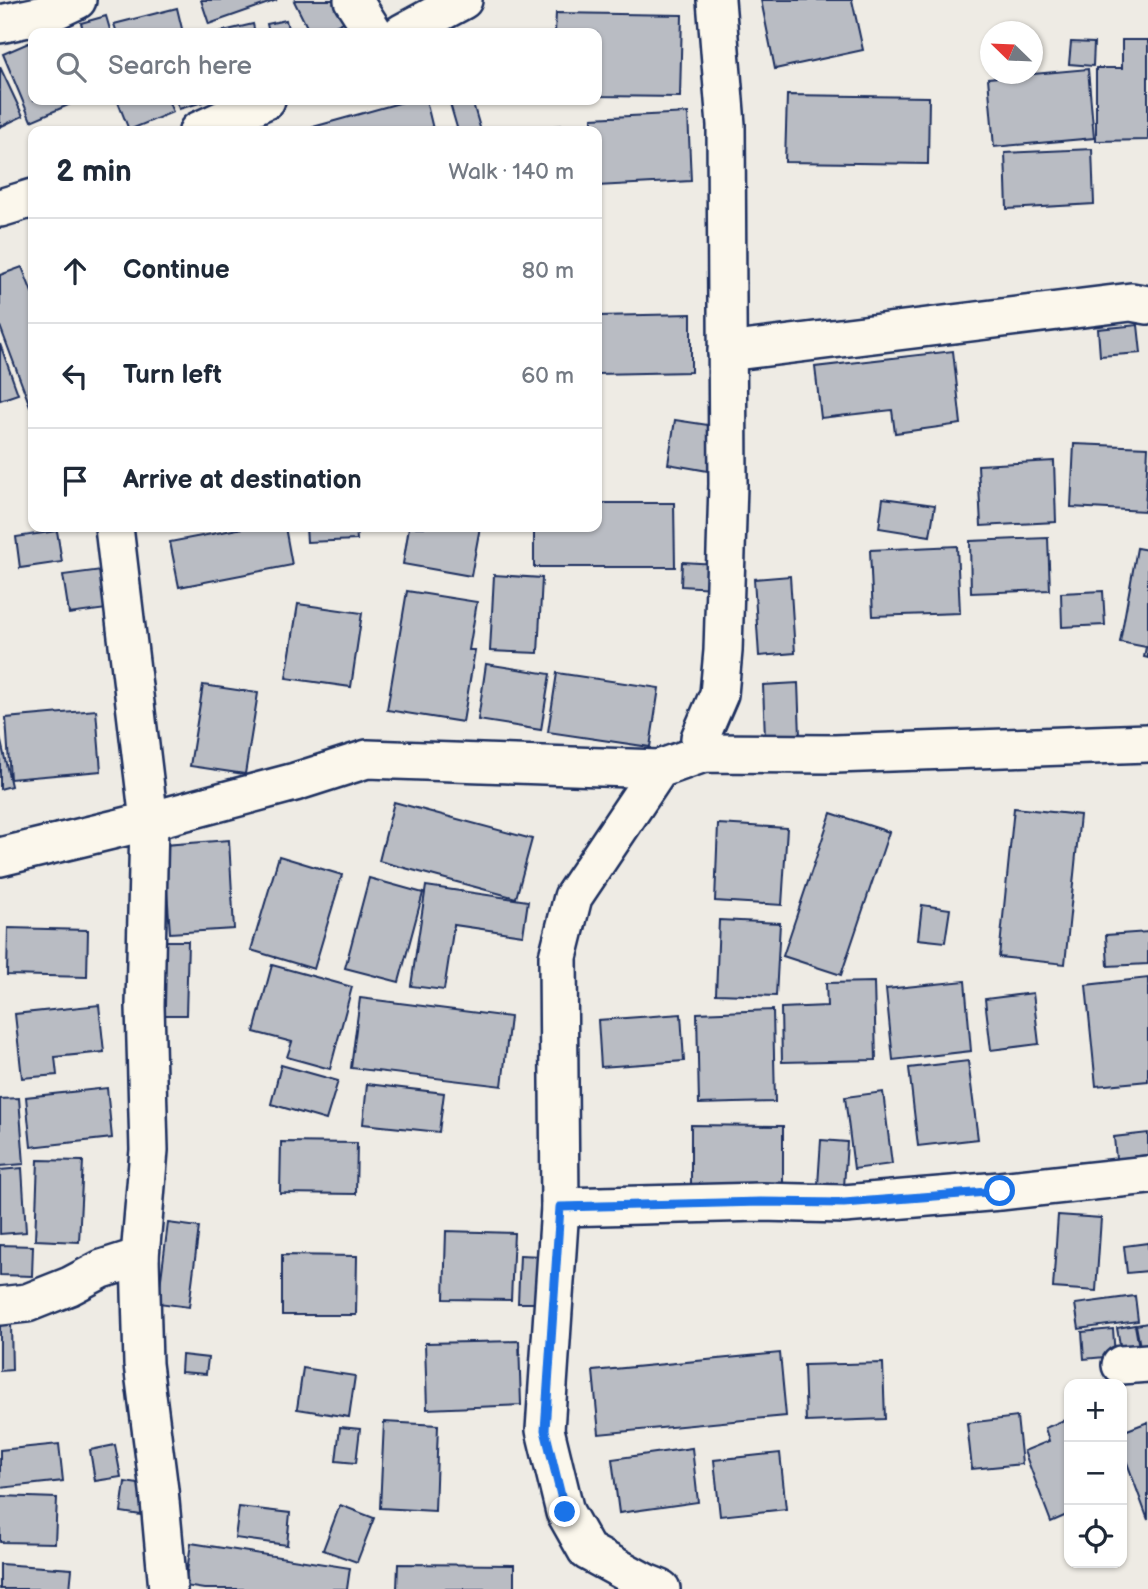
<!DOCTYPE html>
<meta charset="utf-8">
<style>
body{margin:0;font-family:"Balsamiq Sans",sans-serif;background:#f2f2f3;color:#1f2937}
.controls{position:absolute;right:21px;bottom:21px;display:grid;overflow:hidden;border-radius:14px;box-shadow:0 2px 5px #0004}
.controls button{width:63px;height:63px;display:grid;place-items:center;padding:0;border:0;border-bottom:2px solid #e0e1e3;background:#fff;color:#1f2937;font:35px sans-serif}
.compass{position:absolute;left:980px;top:21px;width:63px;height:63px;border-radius:50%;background:#fff;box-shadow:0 2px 5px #0004;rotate:293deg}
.stop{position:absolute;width:21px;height:21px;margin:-16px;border:5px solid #1a73e8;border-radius:50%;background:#fff}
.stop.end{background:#1a73e8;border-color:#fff;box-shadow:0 2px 7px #0008}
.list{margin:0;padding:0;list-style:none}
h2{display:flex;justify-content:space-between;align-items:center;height:91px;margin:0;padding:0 28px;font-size:30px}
h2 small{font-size:23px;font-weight:400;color:#747a83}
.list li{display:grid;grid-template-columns:46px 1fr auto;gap:21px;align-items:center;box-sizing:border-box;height:105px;padding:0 28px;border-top:2px solid #e0e1e3}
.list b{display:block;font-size:26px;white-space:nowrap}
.list em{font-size:23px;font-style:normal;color:#747a83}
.icon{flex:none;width:38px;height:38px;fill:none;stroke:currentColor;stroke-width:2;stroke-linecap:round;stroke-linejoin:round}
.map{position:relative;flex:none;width:1148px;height:1589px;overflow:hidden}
.search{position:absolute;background:#fff;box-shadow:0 2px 5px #0004;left:28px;top:28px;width:574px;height:77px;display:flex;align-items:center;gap:18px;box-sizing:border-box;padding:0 24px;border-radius:14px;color:#747a83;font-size:26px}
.panel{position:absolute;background:#fff;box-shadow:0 2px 5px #0004;left:28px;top:126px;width:574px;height:406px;border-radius:14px}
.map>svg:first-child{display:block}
.building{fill:#b9bcc3;stroke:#1b2f5e;stroke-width:2}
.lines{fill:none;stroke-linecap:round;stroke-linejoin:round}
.street-casing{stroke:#1b2f5e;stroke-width:42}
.street{stroke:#fbf7ec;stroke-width:37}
.route{stroke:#1a73e8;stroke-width:9}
</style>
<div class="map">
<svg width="1148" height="1589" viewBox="0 0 1148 1589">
<rect width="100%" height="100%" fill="#eeebe4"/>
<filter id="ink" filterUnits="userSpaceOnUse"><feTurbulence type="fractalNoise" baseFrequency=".0143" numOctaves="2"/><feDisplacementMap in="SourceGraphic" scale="14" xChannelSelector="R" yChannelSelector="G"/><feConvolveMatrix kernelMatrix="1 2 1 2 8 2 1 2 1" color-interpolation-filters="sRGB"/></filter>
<g filter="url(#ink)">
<g class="building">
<path d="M201 0H277L209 24Z"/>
<path d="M296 0H336L346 21 320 33H310L294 1Z"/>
<path d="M761 0H852L863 50 775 69Z"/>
<path d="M177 8 183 33H117L114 24Z"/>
<path d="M556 13 682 15 680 97 597 96V33H555Z"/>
<path d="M106 16 111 33H84L81 23Z"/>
<path d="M286 20 289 33H269L267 24Z"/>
<path d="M253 24 255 33H215Z"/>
<path d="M1122 40H1148V140L1096 141V68H1122Z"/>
<path d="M33 41V100H80L31 121 3 54Z"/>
<path d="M1071 42 1094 43 1093 66 1069 64Z"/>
<path d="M0 67 23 116 0 127Z"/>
<path d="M1088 69 1094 138 994 147 988 78Z"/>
<path d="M787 95 929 97 928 164 785 162Z"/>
<path d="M124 100H168L173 112 129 130 118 102Z"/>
<path d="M176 100H210L179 109Z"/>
<path d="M410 100H426L433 129 426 131H314L313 127Z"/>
<path d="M449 100H472L481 131H458Z"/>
<path d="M688 113 691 181 597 186V131H515V128L592 124V118Z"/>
<path d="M1092 149 1094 204 1007 209 1005 153Z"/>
<path d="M22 267 33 295V414L0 326V275Z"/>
<path d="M691 314V372L597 374V316Z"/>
<path d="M1138 325 1141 353 1100 356 1098 329Z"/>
<path d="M0 344 18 394 0 400Z"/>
<path d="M953 351 961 424 895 433 892 410 821 418 815 367Z"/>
<path d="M675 420 715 426 708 471 668 464Z"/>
<path d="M1074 444 1148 447 1145 511 1071 507Z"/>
<path d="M1054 461 1056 522 981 526 978 465Z"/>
<path d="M883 498 935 505 930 536 879 528Z"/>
<path d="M597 503H674L675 567H534V527H597Z"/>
<path d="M248 527H285L292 565 179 587 170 542Z"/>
<path d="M306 527H356L357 540 307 542Z"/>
<path d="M409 527H480L471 576 403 564Z"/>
<path d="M57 531 62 562 20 568 16 537Z"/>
<path d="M1048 538 1050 590 971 593 970 541Z"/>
<path d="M957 546 960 613 873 616 870 550Z"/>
<path d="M1137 548 1148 550V658L1144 657 1146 647 1120 642Z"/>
<path d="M682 562 716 564 714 588 681 586Z"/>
<path d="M101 570 107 609 69 614 63 575Z"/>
<path d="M494 575 542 578 538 653 490 651Z"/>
<path d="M790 576 795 653 759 656 754 579Z"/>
<path d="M407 591 477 602 469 650H475L463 722 387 710Z"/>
<path d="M1103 591 1105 625 1062 627 1061 593Z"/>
<path d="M298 604 362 613 351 687 286 678Z"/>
<path d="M486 664 550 674 541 730 478 720Z"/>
<path d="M557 673 659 688 650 747 548 732Z"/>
<path d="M798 683 800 736 765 738 763 685Z"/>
<path d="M203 685 258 693 245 774 190 766Z"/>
<path d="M96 710 101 771 10 779 6 718Z"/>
<path d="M0 737 11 786 0 789Z"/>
<path d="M394 802 532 839 516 898 379 861Z"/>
<path d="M1014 808 1080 815 1065 964 999 957Z"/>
<path d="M831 813 889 832 841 975 783 956Z"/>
<path d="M718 824 787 828 782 905 715 901Z"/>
<path d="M229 840 234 929 170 933 164 845Z"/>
<path d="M279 856 342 875 314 969 251 950Z"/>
<path d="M369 878 423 893 399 982 345 968Z"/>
<path d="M426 886 528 901 523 935 454 925 444 990 411 986Z"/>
<path d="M922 905 950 909 945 942 918 939Z"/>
<path d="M719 920 780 923 776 996 716 994Z"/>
<path d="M8 928 88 930 87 977 7 975Z"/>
<path d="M1148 932V964L1108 966 1106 935Z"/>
<path d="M163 941H188L186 1015H162Z"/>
<path d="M272 965 352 987 330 1069 287 1057 292 1042 254 1032Z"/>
<path d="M1148 978V1081L1096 1086 1086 985Z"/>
<path d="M965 981 971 1051 893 1060 886 989Z"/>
<path d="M874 982 876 1060 782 1062 781 1008 827 1006 826 983Z"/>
<path d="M1033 993 1039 1044 991 1050 985 999Z"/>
<path d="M360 998 510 1017 502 1086 351 1068Z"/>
<path d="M99 1005 104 1052 55 1057 57 1075 22 1078 15 1014Z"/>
<path d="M773 1010 775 1102 699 1104 697 1013Z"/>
<path d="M681 1014 684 1061 601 1067 598 1020Z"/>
<path d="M968 1061 978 1139 918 1146 909 1068Z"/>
<path d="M281 1065 338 1081 326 1120 271 1104Z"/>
<path d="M367 1084 444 1093 439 1132 363 1124Z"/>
<path d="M107 1088 112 1138 31 1147 26 1097Z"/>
<path d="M883 1092 892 1164 854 1169 845 1097Z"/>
<path d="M19 1098 24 1164 0 1166V1099Z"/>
<path d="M691 1125 783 1126V1186L691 1185Z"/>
<path d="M1148 1133V1155L1116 1159 1114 1137Z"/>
<path d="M821 1140 847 1142 844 1187 818 1185Z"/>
<path d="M281 1142 357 1143 356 1194 280 1193Z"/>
<path d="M38 1160 83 1161 79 1242 35 1240Z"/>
<path d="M22 1168 26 1232 0 1234V1170Z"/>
<path d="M1058 1215 1101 1218 1096 1291 1053 1288Z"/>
<path d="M168 1223 199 1227 189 1307 158 1303Z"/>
<path d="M446 1231 514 1233 511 1300 444 1299Z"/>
<path d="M1148 1243V1271L1127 1273 1124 1246Z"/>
<path d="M0 1245 33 1246 32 1276 0 1275Z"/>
<path d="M282 1255 357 1256 356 1315H282Z"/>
<path d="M520 1255 541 1256 539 1303H518Z"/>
<path d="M1135 1296 1138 1321 1079 1329 1075 1304Z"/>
<path d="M1148 1323V1351L1141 1352 1136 1325Z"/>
<path d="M11 1324 12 1370 0 1371V1325Z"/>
<path d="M1135 1325 1140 1353 1122 1356 1117 1328Z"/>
<path d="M1113 1329 1115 1356 1084 1359 1082 1332Z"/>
<path d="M519 1341 521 1405 427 1409 425 1343Z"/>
<path d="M780 1353 786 1416 599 1434 593 1371Z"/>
<path d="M182 1355 208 1358 206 1374 181 1372Z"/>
<path d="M883 1363 885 1419 806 1422 804 1365Z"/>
<path d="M303 1368 355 1376 349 1417 297 1409Z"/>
<path d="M1017 1417 1022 1464 972 1469 967 1423Z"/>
<path d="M1069 1418V1514L1051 1522 1024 1451 1049 1441 1045 1428Z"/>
<path d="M384 1422 438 1425 435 1511 380 1508Z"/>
<path d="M1148 1422V1520L1122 1449V1432Z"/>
<path d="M340 1427 360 1429 356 1463 336 1461Z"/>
<path d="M59 1444 63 1481 0 1488V1450Z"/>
<path d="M115 1445 121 1477 95 1481 90 1450Z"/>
<path d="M692 1448 698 1502 619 1513 612 1459Z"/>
<path d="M780 1453 786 1509 720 1516 714 1460Z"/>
<path d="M125 1482 152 1486 148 1516 121 1512Z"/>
<path d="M0 1496 57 1498 55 1543 0 1542Z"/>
<path d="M340 1505 374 1518 357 1562 323 1550Z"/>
<path d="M239 1507 290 1513 287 1545 235 1538Z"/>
<path d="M191 1543 350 1568 347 1589H204L185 1586Z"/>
<path d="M0 1564 72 1569 70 1589H0Z"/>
<path d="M398 1564 514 1565V1589H397Z"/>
</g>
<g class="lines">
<g class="street-casing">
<g id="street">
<path d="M353 0 374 33"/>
<path d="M0 24 47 14 77 0"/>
<path d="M402 33 463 0"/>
<path d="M198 131 266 100"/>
<path d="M0 208 33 198"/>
<path d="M727 352 1131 302 1148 305"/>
<path d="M114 527 149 821 145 1006 149 1150 140 1257 143 1364 159 1490 168 1589"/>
<path d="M704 753 700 738 719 694 723 651 728 484 726 125 716 0"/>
<path d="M0 857 149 821 295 782 367 759 659 769"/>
<path d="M560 1207 761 1202 844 1204 1000 1191 1148 1175"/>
<path d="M0 1306 27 1303 70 1286 102 1269 140 1257"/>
<path d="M1121 1365 1148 1363"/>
<path d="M661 1589 646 1583 587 1551 565 1512 545 1430 560 1207 558 957 573 897 659 769 704 753 835 754 1148 743"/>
</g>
</g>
<use href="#street" class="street"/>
</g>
</g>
<g class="lines" filter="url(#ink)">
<path class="route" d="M565 1512 545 1430 560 1207 761 1202 844 1203 1000 1191"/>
</g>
</svg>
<div class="controls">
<button>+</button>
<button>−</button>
<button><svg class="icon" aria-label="locate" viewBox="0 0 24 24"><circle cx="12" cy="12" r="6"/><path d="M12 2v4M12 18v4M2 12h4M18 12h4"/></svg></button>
</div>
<svg class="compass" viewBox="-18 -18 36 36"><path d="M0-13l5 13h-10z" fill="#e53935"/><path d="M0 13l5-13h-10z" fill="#747a83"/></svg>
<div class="stop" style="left:1000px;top:1191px"></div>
<div class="stop end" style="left:565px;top:1512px"></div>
<div class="search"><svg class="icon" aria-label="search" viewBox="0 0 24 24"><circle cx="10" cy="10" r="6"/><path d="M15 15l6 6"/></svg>Search here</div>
<section class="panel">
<h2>2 min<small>Walk · 140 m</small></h2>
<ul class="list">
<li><svg class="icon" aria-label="ahead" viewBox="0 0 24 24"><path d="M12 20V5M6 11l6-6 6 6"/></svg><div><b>Continue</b></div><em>80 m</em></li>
<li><svg class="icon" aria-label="left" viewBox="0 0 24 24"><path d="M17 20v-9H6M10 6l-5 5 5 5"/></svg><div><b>Turn left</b></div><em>60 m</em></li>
<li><svg class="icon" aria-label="arrive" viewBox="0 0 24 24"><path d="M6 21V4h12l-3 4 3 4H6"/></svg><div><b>Arrive at destination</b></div></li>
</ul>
</section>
</div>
